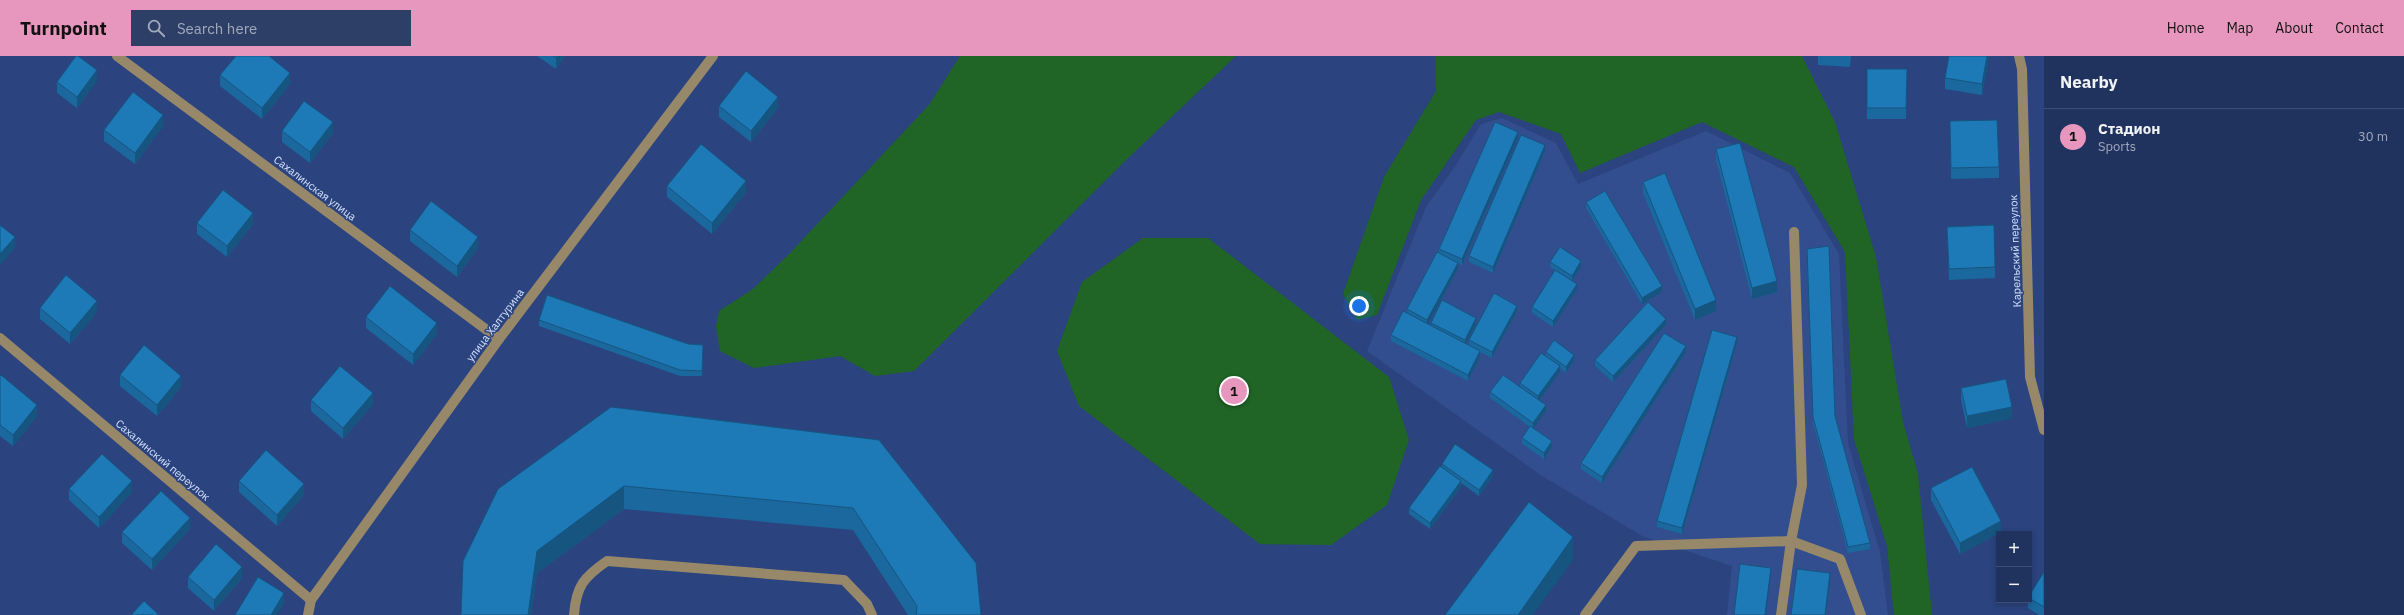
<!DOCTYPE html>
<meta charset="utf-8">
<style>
body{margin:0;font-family:"IBM Plex Sans",sans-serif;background:#2d3e67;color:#f1f3f6}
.controls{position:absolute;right:12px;bottom:12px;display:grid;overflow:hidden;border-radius:0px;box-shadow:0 2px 6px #0003}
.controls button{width:36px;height:36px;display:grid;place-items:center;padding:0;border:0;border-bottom:1px solid #3d4d73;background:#20325e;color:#f1f3f6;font:20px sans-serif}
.you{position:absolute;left:1359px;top:250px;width:14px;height:14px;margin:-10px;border:3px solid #fff;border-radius:50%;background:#1a73e8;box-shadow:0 0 0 6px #1a73e833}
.badge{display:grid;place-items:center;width:26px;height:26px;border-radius:50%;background:#e797bd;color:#111;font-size:13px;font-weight:700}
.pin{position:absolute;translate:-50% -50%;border:2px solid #fff;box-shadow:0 1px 4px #0006}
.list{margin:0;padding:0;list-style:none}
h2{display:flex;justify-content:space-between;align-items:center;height:52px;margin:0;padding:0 16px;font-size:17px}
h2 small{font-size:13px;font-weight:400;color:#a2aabc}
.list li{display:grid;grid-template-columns:26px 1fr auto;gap:12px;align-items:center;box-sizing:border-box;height:56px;padding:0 16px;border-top:1px solid #3d4d73}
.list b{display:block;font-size:15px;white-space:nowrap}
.list p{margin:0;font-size:13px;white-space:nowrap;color:#a2aabc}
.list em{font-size:13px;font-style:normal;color:#a2aabc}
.icon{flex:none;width:22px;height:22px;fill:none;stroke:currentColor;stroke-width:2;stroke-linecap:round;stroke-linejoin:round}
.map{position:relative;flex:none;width:2044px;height:559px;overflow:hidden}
header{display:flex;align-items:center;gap:24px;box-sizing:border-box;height:56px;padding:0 20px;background:#e797bd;color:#111}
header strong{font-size:19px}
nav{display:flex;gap:22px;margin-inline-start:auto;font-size:14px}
.search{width:280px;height:36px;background:#2d3e67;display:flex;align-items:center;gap:10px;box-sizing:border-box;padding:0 14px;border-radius:0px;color:#a2aabc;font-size:15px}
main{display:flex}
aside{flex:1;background:#20325e}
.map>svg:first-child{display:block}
.built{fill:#324e8e}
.green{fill:#206526}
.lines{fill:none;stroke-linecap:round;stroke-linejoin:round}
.minor{stroke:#97886a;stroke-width:10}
.wall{fill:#1a689d}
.shaded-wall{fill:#155580}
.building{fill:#1e79b7;stroke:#155580}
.labels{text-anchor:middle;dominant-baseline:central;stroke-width:3;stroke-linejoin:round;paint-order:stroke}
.street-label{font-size:11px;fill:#d4e2fe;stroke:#2b437e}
</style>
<header>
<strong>Turnpoint</strong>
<div class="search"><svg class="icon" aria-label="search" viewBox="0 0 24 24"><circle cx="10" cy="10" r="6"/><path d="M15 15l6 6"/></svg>Search here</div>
<nav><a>Home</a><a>Map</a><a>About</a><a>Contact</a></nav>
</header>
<main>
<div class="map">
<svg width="2044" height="559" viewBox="0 0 2044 559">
<rect width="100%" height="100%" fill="#2b437e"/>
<path class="built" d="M1502 62 1556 87 1578 128 1706 75 1790 117 1839 198 1848 387 1880 496 1888 559H1727L1732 510 1642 480 1542 420 1367 295 1426 151 1456 109 1481 68Z"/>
<g class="green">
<path d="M960 0H1236L1126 104 914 315 875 320 840 300 754 312 720 295 716 270 719 255 753 233 790 197 929 49Z"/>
<path d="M1436 0H1802L1835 66 1876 201 1903 366 1918 418 1932 559H1894L1887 490 1854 383 1845 196 1794 111 1702 66 1580 117 1561 78 1499 56 1476 64 1421 144 1377 259 1357 264 1343 238 1384 121 1436 35Z"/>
<path d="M1143 182H1208L1389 321 1409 384 1387 449 1331 489 1260 488 1079 350 1057 295 1082 226Z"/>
</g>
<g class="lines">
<g class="minor">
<path d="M117 0 499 283"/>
<path d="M2019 0 2022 13 2030 321 2044 374"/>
<path d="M0 282 311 544"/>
<path d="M308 559 311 544 499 283 713 0"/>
<path d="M574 559C576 530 584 521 607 505L844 524 867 548 872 559"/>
<path d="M1585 559 1636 490 1791 485 1840 503 1861 559"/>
<path d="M1781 559 1791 485 1802 429 1794 176"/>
</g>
</g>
<g class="wall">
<path d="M537 0H565L556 13Z"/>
<path d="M1818 0H1851L1850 11 1818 9Z"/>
<path d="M1949 0H1989L1982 39 1945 33V22Z"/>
<path d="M1867 13H1907L1906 63H1867Z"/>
<path d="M220 19 290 28 262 63 220 30Z"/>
<path d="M97 25 77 52 57 37V26Z"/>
<path d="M719 50 778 52 751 86 719 61Z"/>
<path d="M1950 65 1999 111V122L1951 123Z"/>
<path d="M163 70 135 108 104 85V74Z"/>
<path d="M282 75 333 77 310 107 282 86Z"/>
<path d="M1518 82 1462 209 1458 207V213L1428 268 1431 270V267L1476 268 1466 288 1469 289V284L1517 255 1492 302 1480 296V301L1468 325 1391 285V279L1407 257V253L1439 197V193Z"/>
<path d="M1716 93 1777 236 1752 243 1716 104Z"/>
<path d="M1545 95 1493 217 1469 206V200Z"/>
<path d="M1643 126 1716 255 1695 264 1643 137Z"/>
<path d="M667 130 746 136 712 178 667 141Z"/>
<path d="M1586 146 1662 236 1642 248 1586 152Z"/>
<path d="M197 167 253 168 227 201 197 178Z"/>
<path d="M1947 171 1995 211V222L1949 224Z"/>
<path d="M410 174 478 192 457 221 410 185Z"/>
<path d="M1807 199 1835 360 1870 487V493L1848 497 1813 367Z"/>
<path d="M1550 206 1581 211 1572 225 1577 234 1553 271 1532 257V251L1555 214 1550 211Z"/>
<path d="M40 252 97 256 70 288 40 263Z"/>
<path d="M366 261 437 278 413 309 366 272Z"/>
<path d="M539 264 688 288 703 289 702 320H680L539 270Z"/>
<path d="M1666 269 1613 326 1595 310V304Z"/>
<path d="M1737 287 1682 478 1657 471V465Z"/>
<path d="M1546 296 1574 305 1566 317 1560 312V316L1539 344 1546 355 1533 373 1552 391 1544 403 1522 388V382L1530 371 1490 342V336L1520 331V327L1546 300Z"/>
<path d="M1686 296 1602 427 1581 413V407Z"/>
<path d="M120 319 181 331 157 360 120 330Z"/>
<path d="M0 320 37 360 13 390 0 380Z"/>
<path d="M1961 332 2012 362 1967 372 1961 344Z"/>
<path d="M311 344 373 348 343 383 311 355Z"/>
<path d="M879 384 981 559H908L853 474 624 453 537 517 531 559H461L498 433Z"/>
<path d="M1442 408 1493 420 1479 440 1461 427V431L1430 473 1409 458V452L1442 411Z"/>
<path d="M239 425 304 439 277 470 239 436Z"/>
<path d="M1931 432 2001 476 1960 498 1931 444Z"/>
<path d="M69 433 132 436 99 472 69 444Z"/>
<path d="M190 473 152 514 122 487V476Z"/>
<path d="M2044 516V559H2039L2028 552V544H2029V540Z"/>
<path d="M188 521 242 522 214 555 188 532Z"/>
</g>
<g class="shaded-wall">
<path d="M558 0H565L556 13V2Z"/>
<path d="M1987 0H1989L1982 39V28Z"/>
<path d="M97 14V25L77 52V41Z"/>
<path d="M290 17V28L262 63V52Z"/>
<path d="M778 41V52L751 86V75Z"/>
<path d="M163 59V70L135 108V97Z"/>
<path d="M333 66V77L310 107V96Z"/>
<path d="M1518 76V82L1462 209V203Z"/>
<path d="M1545 89V95L1493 217V211Z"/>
<path d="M746 125V136L712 178V167Z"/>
<path d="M253 157V168L227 201V190Z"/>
<path d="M15 181V192L0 209V198Z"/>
<path d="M478 181V192L457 221V210Z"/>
<path d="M1581 205V211L1572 225V220Z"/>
<path d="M1458 207V213L1427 270V264Z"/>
<path d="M1777 225V236L1752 243V232Z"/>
<path d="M1577 228V234L1553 271V265Z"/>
<path d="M1662 230V236L1642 248V242Z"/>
<path d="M1716 244V255L1695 264V253Z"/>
<path d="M97 245V256L70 288V277Z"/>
<path d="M1517 250V255L1492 302V296Z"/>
<path d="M1476 262V268L1465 290V284Z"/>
<path d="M1666 263V269L1613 326V320Z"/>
<path d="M437 267V278L413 309V298Z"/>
<path d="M1737 281V287L1682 478V472Z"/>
<path d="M1686 290V296L1602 427V421Z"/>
<path d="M1480 295V301L1468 325V319Z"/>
<path d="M1574 299V305L1566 317V311Z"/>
<path d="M1560 310V316L1538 346V340Z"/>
<path d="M181 320V331L157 360V349Z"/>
<path d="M373 337V348L343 383V372Z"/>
<path d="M37 349V360L13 390V379Z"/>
<path d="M1546 349V355L1533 373V367Z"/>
<path d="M2012 351V362L1967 372V360Z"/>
<path d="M1552 385V391L1544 403V397Z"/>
<path d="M1493 414V420L1479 440V434Z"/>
<path d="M132 425V436L99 472V461Z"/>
<path d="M1461 425V431L1430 473V467Z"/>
<path d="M304 428V439L277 470V459Z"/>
<path d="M624 430V453L537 517 531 559H528L537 495Z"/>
<path d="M190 462V473L152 514V503Z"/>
<path d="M2001 465V476L1960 498V487Z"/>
<path d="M1573 481V504L1533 559H1518Z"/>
<path d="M242 511V522L214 555V544Z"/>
<path d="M1771 512V517L1766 559H1765Z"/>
<path d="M1830 517V523L1826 559H1825Z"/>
<path d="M284 537V548L277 559H271Z"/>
</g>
<g class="building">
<path d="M76 0H78L97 14 77 41 57 26Z"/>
<path d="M236 0H269L290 17 262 52 220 19Z"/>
<path d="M553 0H558L556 2Z"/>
<path d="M1949 0H1987L1982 28 1945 22Z"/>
<path d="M1867 13H1907L1906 52H1867Z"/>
<path d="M746 15 778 41 751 75 719 50Z"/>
<path d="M133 36 163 59 135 97 104 74Z"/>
<path d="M304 45 333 66 310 96 282 75Z"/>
<path d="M1997 64 1999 111 1951 112 1950 65Z"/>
<path d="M1495 66 1518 76 1462 203 1439 193Z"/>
<path d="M1521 79 1545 89 1493 211 1469 200Z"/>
<path d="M1740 87 1777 225 1752 232 1716 93Z"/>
<path d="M701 88 746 125 712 167 667 130Z"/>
<path d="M1665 117 1716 244 1695 253 1643 126Z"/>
<path d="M223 134 253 157 227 190 197 167Z"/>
<path d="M1605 135 1662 230 1642 242 1586 146Z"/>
<path d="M431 145 478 181 457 210 410 174Z"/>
<path d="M0 169 15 181 0 198Z"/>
<path d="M1994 169 1995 211 1949 213 1947 171Z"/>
<path d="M1829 190 1835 360 1870 487 1848 491 1813 361 1807 193Z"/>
<path d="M1560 191 1581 205 1572 220 1550 206Z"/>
<path d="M1437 196 1458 207 1427 264 1407 253Z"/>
<path d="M1555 214 1577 228 1553 265 1532 251Z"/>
<path d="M66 219 97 245 70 277 40 252Z"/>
<path d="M390 230 437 267 413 298 366 261Z"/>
<path d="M1494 237 1517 250 1492 296 1469 284Z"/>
<path d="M547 239 688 288 703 289 702 315 680 314 539 264Z"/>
<path d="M1442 244 1476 262 1465 284 1431 267Z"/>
<path d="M1648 246 1666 263 1613 320 1595 304Z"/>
<path d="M1403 255 1480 295 1468 319 1391 279Z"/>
<path d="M1712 274 1737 281 1682 472 1657 465Z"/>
<path d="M1664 277 1686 290 1602 421 1581 407Z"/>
<path d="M1554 284 1574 299 1566 311 1546 296Z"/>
<path d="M144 289 181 320 157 349 120 319Z"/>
<path d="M1541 297 1560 310 1538 340 1520 327Z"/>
<path d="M340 310 373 337 343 372 311 344Z"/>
<path d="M1 319 37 349 13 379 0 369V320Z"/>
<path d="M1503 319 1546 349 1533 367 1490 336Z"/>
<path d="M2006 323 2012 351 1967 360 1961 332Z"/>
<path d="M611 351 879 384 976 507 981 559H916L917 550 853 452 624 430 537 495 528 559H461L463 505 498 433Z"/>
<path d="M1530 370 1552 385 1544 397 1522 382Z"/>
<path d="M1455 388 1493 414 1479 434 1442 408Z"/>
<path d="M266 394 304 428 277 459 239 425Z"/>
<path d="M102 398 132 425 99 461 69 433Z"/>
<path d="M1440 410 1461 425 1430 467 1409 452Z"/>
<path d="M1972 411 2001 465 1960 487 1931 432Z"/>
<path d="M161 435 190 462 152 503 122 476Z"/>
<path d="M1529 446 1573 481 1518 559H1445Z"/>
<path d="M216 488 242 511 214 544 188 521Z"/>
<path d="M1740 508 1771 512 1765 559H1734Z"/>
<path d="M1797 513 1830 517 1825 559H1791Z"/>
<path d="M2044 516V551L2029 542V540Z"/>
<path d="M258 521 284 537 271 559H235Z"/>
<path d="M144 545 159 559H131Z"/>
</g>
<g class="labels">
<g class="street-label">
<text transform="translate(315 132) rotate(37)">Сахалинская улица</text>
<text transform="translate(2015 195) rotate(-92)">Карельский переулок</text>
<text transform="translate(495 269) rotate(-53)">улица Халтурина</text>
<text transform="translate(163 404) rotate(40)">Сахалинский переулок</text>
</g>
</g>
</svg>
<div class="controls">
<button>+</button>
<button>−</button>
</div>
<div class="you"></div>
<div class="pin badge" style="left:1234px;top:335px">1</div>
</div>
<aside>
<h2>Nearby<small></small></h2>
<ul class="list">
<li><span class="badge">1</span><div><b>Стадион</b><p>Sports</p></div><em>30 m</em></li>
</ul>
</aside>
</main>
